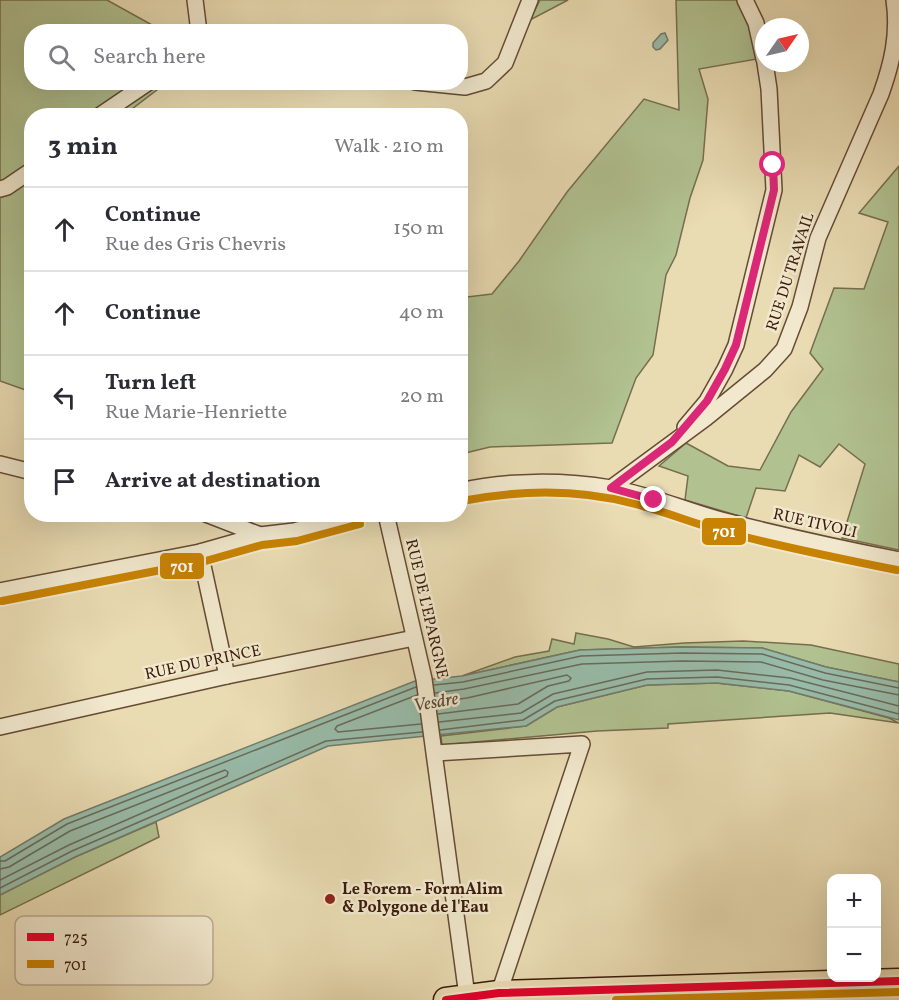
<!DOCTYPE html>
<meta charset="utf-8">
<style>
body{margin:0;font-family:Vollkorn,serif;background:#f7f7f7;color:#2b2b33}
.controls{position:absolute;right:18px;bottom:18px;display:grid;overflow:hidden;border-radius:12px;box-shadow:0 6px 24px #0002}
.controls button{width:54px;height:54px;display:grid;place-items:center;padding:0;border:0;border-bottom:2px solid #e1e1e2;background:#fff;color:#2b2b33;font:30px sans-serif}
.compass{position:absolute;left:755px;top:18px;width:54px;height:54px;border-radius:50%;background:#fff;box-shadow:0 6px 24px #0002;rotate:56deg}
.stop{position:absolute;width:18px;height:18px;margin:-14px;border:4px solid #db2777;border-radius:50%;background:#fff}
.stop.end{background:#db2777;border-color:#fff;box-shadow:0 2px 6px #0008}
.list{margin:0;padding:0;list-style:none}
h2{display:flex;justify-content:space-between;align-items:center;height:78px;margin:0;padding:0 24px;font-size:26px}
h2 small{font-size:20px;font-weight:400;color:#7c7c81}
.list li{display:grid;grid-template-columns:39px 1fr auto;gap:18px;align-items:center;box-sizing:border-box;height:84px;padding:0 24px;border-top:2px solid #e1e1e2}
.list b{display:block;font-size:22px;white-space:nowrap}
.list p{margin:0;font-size:20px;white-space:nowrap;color:#7c7c81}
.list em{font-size:20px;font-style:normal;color:#7c7c81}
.icon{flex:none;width:33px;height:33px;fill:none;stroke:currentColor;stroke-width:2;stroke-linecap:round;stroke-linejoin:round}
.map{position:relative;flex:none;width:899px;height:1000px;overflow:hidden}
.search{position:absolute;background:#fff;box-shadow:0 6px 24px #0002;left:24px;top:24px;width:444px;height:66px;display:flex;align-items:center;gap:15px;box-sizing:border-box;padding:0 21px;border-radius:24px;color:#7c7c81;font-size:22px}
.panel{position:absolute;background:#fff;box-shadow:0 6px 24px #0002;left:24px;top:108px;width:444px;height:414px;border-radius:24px}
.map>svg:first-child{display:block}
.green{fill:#b1c190;stroke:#766e4e;stroke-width:1.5}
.water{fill:#98bba9;stroke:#727b6a;stroke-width:1.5}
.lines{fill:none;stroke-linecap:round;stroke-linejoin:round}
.shore{stroke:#696b5a;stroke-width:1.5}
.street-casing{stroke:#664b35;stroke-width:18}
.primary-casing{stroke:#3a1b0b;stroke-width:27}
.street{stroke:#f1e8cd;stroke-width:15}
.primary{stroke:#e9dbb2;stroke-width:24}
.bus-1-casing{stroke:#f1e8cd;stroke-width:12}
.bus-2-casing{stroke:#f1e8cd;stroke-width:12}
.bus-1{stroke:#e4002b;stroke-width:8}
.bus-2{stroke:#c88303;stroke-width:8}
.route{stroke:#db2777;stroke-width:8}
.poi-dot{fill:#8f2418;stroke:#f1e8cd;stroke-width:2}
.labels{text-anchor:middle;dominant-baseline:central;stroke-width:5;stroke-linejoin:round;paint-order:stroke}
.street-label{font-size:16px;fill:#3a1b0b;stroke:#f1e8cd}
.poi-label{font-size:16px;font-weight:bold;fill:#3a1b0b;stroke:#f1e8cd;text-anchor:start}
.water-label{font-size:18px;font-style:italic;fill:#564b3a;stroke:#f1e8cd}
.key{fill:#f1e8cd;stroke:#baaa93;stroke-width:1.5}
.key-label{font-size:16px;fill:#3a1b0b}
.line-badge{stroke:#f1e8cd;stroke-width:2}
.badge-label{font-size:16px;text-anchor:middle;font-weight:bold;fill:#fff}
</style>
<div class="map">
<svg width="899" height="1000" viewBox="0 0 899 1000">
<rect width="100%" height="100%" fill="#e9dbb2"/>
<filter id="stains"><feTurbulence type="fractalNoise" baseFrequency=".00333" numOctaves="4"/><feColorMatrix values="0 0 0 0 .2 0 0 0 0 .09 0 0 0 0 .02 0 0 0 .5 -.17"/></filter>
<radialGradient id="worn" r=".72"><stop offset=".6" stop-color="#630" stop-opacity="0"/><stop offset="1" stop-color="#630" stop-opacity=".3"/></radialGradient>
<g class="green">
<path d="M0 0H107L163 31 32 32V82L166 83 124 115 32 116V192L28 195 32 197 31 392 0 381Z"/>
<path d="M540 0H568L530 20Z"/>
<path d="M676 0H737L749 21 757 59 699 69 708 99 703 160 690 198 676 255 666 275 653 355 636 378 612 443 490 447 461 454V295L467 297 492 294 519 261 567 192 644 99 679 110Z"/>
<path d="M899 166V550L842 538 865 464 839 444 820 467 799 455 785 491 756 488 746 518 685 500 688 476 659 466 686 443 728 466 760 470 791 412 823 369 810 353 834 288 864 289 888 222 859 213Z"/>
<path d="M576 633 608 639 634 647 684 643 743 641 811 645 899 664V682L826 667 762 648 681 647 580 650 462 676 515 657 549 651 552 639 574 644Z"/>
<path d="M716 683 789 691 889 718 899 723 830 713 668 724V728L597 731 442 745 441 736 526 726 557 707 647 685Z"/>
<path d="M156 822 159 837 0 915V895L75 857Z"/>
<path d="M822 994V1000H725Z"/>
</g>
<g class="water">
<path d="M665 33 668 40 660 49 656 50 653 47V43L661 34Z"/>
<path d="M681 647 762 648 826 667 899 682V720L789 691 717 683 647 685 557 707 526 726 328 746 75 857 0 895V857L64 819 415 681 462 676 580 650Z"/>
</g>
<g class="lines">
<g class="shore">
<path d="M434 685 463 682 581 656 682 653 762 654 825 673 899 688"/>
<path d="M435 693 464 689 582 664 682 661 761 662 823 680 899 695"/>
<path d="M417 695 337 726 335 729 338 732 421 724"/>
<path d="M436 702 467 698 567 675 571 678 569 681 548 686 518 704 438 714"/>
<path d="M439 722 521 713 553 694 647 672 717 670 790 678 899 706"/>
<path d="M440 730 523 720 555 701 647 679 717 677 789 685 899 714"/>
<path d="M0 861H5L67 824 416 687"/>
<path d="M0 869 9 867 70 831 225 770 228 772 227 776 69 845 0 880"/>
<path d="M0 888 72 851 326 741 422 732"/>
</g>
<g class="street-casing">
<g id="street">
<path d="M195 0 199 32"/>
<path d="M745 0 756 23 764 59"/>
<path d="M415 82 465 87 486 81 505 63 530 0"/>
<path d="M99 116 149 82"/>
<path d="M0 189 7 187 32 170"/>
<path d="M685 427 707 401 725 369 736 345 774 190 769 89 765 63"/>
<path d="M0 464 32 472"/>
<path d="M611 488 706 418 765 370 784 349 800 307 818 238 881 94C892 63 899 34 894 0"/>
<path d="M460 491C506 480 564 480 611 488 648 494 684 510 721 520 780 535 839 548 899 560"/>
<path d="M206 514 260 535"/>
<path d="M386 514 424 679 467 996"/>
<path d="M200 552 227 676"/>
<path d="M0 591 200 552 260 535 294 531 357 514"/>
<path d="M0 727 227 676 414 638"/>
<path d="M435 753 582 744 499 993"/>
</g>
</g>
<g class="primary-casing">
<path id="primary" d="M446 1000 499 993 899 981"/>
</g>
<use href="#street" class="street"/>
<use href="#primary" class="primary"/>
<g class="bus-1-casing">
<path id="bus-1" d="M446 1000 499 993 899 981"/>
</g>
<g class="bus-2-casing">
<g id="bus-2">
<path d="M462 501C519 490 579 489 635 504 663 511 690 522 718 530 777 546 837 558 897 570"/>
<path d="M2 601 202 562 262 545 297 541 360 524"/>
<path d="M616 1000 899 992"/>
</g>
</g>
<use href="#bus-1" class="bus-1"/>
<use href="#bus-2" class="bus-2"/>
</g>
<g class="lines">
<path class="route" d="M654 500 611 488 672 442 707 401 725 369 736 345 774 190 773 165"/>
</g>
<circle class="poi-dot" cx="330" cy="899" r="6"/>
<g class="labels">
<g class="street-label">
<text transform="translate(791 272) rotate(-72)">RUE DU TRAVAIL</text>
<text transform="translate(815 524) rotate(13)">RUE TIVOLI</text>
<text transform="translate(426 609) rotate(77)">RUE DE L'EPARGNE</text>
<text transform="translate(203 663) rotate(-12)">RUE DU PRINCE</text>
</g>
<g class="poi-label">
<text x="342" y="890">Le Forem - FormAlim<tspan x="342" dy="18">&amp; Polygone de l'Eau</tspan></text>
</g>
<g class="water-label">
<text transform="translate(436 703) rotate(-10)">Vesdre</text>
</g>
</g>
<rect x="15" y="916" width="198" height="69" rx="9" class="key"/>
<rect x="27" y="933" width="27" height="8" fill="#e4002b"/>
<rect x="27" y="960" width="27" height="8" fill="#c88303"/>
<g class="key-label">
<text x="64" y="943">725</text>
<text x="64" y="970">701</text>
</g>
<g class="line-badge">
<rect x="701" y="517" width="46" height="29" rx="6" fill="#c88303"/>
<rect x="159" y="552" width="46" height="28" rx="6" fill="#c88303"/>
</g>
<g class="badge-label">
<text x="724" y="537">701</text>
<text x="182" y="572">701</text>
</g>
<rect width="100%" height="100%" filter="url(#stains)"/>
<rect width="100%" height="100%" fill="url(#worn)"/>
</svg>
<div class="controls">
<button>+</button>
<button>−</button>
</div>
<svg class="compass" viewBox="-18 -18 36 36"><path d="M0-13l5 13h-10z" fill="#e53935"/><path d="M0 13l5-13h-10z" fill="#7c7c81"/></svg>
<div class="stop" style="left:773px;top:165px"></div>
<div class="stop end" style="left:654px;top:500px"></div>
<div class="search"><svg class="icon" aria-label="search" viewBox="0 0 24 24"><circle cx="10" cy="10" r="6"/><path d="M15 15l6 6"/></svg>Search here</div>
<section class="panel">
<h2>3 min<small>Walk · 210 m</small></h2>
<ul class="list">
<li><svg class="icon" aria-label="ahead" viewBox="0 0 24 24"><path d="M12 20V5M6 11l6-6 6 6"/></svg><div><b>Continue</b><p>Rue des Gris Chevris</p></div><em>150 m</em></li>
<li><svg class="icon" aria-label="ahead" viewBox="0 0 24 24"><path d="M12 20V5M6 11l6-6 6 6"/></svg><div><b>Continue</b></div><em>40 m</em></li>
<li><svg class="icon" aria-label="left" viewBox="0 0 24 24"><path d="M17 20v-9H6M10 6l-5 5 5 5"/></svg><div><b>Turn left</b><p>Rue Marie-Henriette</p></div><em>20 m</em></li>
<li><svg class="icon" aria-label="arrive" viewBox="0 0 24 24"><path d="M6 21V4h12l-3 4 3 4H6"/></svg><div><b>Arrive at destination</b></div></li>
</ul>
</section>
</div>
